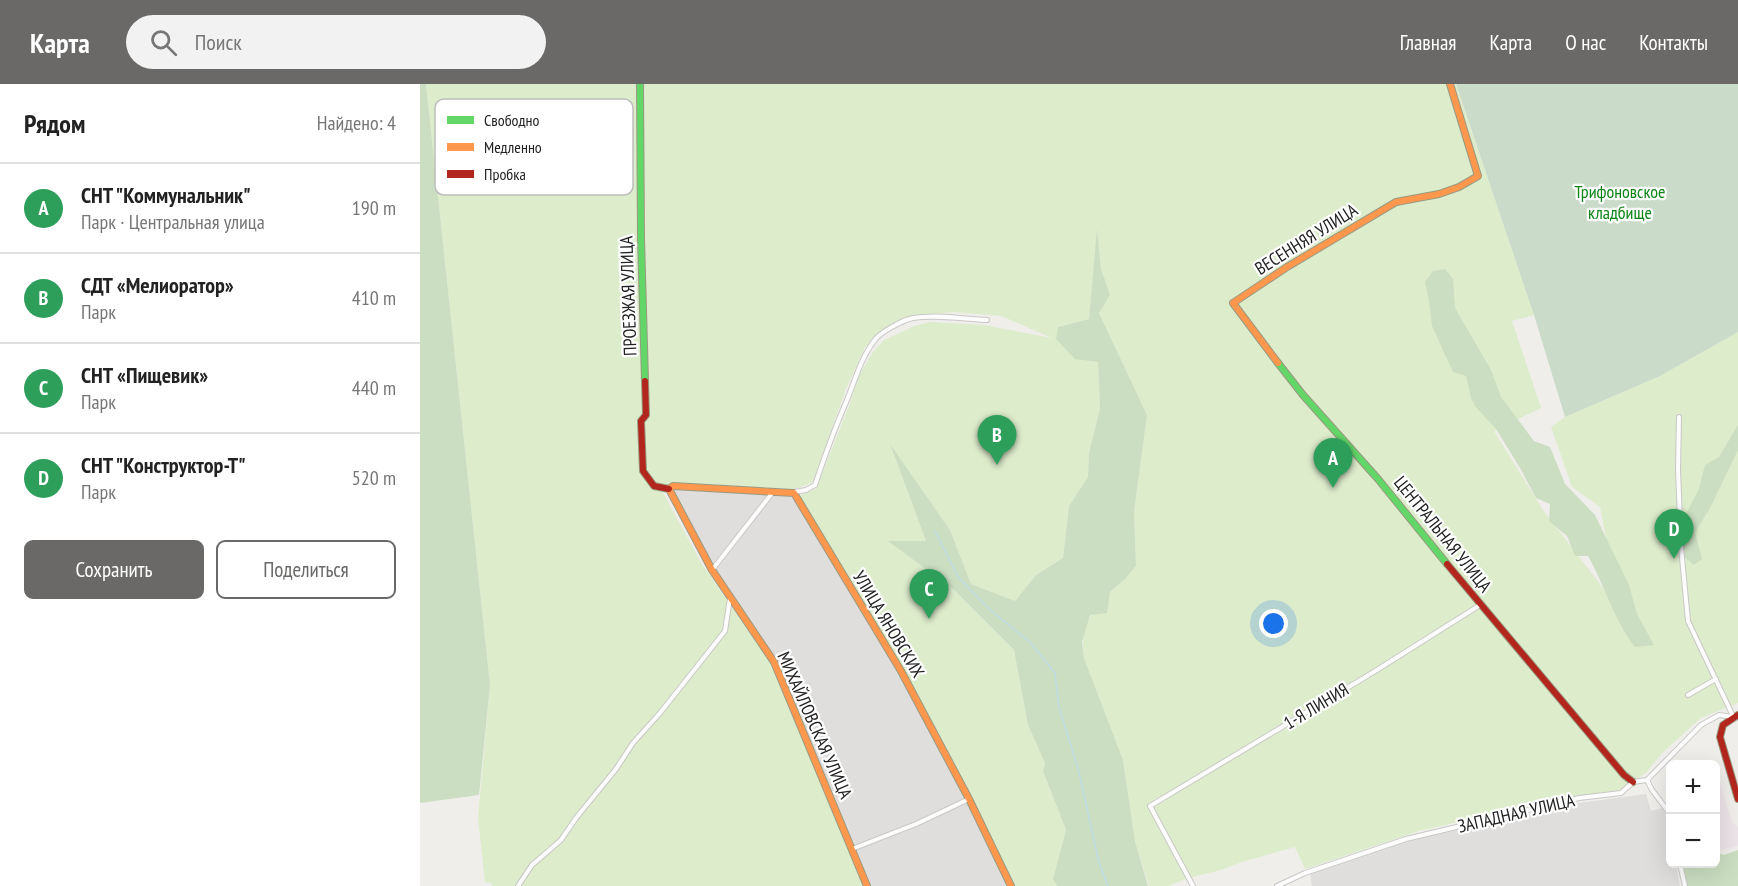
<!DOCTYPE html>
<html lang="ru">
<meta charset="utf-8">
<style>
body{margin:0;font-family:"PT Sans Narrow",sans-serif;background:#f2f2f2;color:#222}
.controls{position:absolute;right:18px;bottom:18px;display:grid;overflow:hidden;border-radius:9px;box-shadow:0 6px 24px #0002}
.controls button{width:54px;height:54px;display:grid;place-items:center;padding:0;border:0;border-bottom:2px solid #e0e0e0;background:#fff;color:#222;font:30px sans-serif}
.you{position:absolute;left:854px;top:540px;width:21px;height:21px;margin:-15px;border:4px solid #fff;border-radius:50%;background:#1a73e8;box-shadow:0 0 0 9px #1a73e833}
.badge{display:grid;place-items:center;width:39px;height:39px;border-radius:50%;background:#6a6968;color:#fff;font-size:20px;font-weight:700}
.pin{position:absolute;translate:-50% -50px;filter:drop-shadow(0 2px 3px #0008)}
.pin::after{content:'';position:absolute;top:32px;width:21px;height:18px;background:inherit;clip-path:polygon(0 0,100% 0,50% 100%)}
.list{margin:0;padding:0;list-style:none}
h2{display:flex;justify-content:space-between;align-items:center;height:78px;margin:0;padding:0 24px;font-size:26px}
h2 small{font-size:20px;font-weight:400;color:#767676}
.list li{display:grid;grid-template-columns:39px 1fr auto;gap:18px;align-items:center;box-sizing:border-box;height:90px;padding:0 24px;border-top:2px solid #e0e0e0}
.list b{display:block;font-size:22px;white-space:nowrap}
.list p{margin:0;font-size:20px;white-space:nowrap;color:#767676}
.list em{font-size:20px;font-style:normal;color:#767676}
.actions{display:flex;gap:12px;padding:18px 24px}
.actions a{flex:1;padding:14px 0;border:2px solid #6a6968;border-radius:9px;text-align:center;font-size:21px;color:#6a6968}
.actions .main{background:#6a6968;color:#fff}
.icon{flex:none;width:33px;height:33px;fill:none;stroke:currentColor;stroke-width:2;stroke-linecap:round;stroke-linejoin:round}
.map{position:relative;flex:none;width:1318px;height:802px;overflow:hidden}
header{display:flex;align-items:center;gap:36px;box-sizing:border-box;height:84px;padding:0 30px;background:#6a6968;color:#fff}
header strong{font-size:28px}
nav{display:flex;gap:33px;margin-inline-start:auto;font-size:21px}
.search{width:420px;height:54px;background:#f2f2f2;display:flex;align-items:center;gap:15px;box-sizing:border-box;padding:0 21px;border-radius:33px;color:#767676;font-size:22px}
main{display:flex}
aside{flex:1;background:#fff}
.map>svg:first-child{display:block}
.residential{fill:#dfdedc}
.industrial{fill:#ede4e9}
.grass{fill:#ddeccb}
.forest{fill:#cbdec1}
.cemetery{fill:#cadbca}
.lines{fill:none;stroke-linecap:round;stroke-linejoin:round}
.stream{stroke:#bfdbe3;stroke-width:1.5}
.street-casing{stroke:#c9c8c7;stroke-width:6}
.fast-casing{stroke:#999a82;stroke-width:8}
.slow-casing{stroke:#999a82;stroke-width:8}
.jam-casing{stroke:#999a82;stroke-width:8}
.street{stroke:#fdfcfc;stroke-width:4}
.fast{stroke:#63d668;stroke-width:6}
.slow{stroke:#ff974d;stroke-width:6}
.jam{stroke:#b3261e;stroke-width:6}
.labels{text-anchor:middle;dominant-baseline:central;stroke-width:4.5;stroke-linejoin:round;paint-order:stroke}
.park-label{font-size:18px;fill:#0c8416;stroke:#fff}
.street-label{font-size:18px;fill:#222;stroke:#fff}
.key{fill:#fff;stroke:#bdbdbd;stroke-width:1.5}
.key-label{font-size:16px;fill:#222}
</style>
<header>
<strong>Карта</strong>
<div class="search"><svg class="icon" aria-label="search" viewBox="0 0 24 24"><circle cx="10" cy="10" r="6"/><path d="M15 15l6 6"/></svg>Поиск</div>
<nav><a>Главная</a><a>Карта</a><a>О нас</a><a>Контакты</a></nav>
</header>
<main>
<aside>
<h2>Рядом<small>Найдено: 4</small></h2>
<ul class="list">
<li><span class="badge" style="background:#2e9e5b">A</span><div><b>СНТ &quot;Коммунальник&quot;</b><p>Парк · Центральная улица</p></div><em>190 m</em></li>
<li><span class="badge" style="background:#2e9e5b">B</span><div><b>СДТ «Мелиоратор»</b><p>Парк</p></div><em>410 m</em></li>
<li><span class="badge" style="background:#2e9e5b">C</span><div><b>СНТ «Пищевик»</b><p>Парк</p></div><em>440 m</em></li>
<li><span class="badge" style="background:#2e9e5b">D</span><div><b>СНТ &quot;Конструктор-Т&quot;</b><p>Парк</p></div><em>520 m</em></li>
</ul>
<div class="actions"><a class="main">Сохранить</a><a>Поделиться</a></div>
</aside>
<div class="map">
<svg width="1318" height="802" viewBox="0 0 1318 802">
<rect width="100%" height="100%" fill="#f0eeeb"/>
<g class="residential">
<path d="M254 404 363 409 371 413 376 419 482 593 544 714 588 802H450L358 582 293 482 253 409Z"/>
<path d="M1226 710 1231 727 1242 724 1245 729 1250 757V780H1256L1260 802H892L890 789 985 758 1158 719Z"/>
</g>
<path class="industrial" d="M1299 696 1312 738 1318 743V762L1299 767 1296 762V698Z"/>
<path class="grass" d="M6 0H1036L1114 231 1092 237 1121 324 1074 347 1123 426 1200 526 1180 423 1152 403 1131 343 1145 333 1240 292 1318 248V619L1281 634 1241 670 1226 689 1199 706 1086 727 999 747 885 785 875 763 822 778 801 786 769 794 748 802H729L715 757 703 676 664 574C657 525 690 514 716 482L714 428 727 331 679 229 681 185 677 150 669 235 638 243 678 278 680 325 669 369 668 393 649 422 643 474 616 491 595 517 551 500 530 446 471 363 506 457H469L533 505 594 566 608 641 625 679 623 687 646 746 633 795 637 802H594L560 729 478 575 378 414 382 410 396 405 430 319 439 291 453 268 464 256 494 242 511 238 564 241 632 254 581 232 534 228 496 231 464 245 445 263 426 305 393 397 387 401 374 405 252 399 241 405 282 480 349 577 444 802H72L71 799 65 798 58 734 70 601Z"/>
<g class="forest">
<path d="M0 0H6L70 601 59 711 0 719Z"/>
<path d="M677 145 681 185 690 211 679 229 727 331 714 428 716 482 705 495 690 508 687 529 670 531 662 558 664 574 703 676 715 757 728 802H637L633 795 646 746 623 687 625 679 608 641 594 566 533 505 468 457H506L470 360 530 446 551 500 595 517 616 491 643 474 649 422 668 393 669 369 680 325 678 278 655 275 636 255 638 243 669 235Z"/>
<path d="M1025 185 1033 195 1035 224 1071 286 1081 313 1114 357 1130 363 1145 400 1175 431 1209 501 1217 530 1234 561 1215 563C1194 536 1185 502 1168 472H1155L1147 452 1129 437 1130 420 1116 414 1100 384 1076 345 1055 322 1051 314 1046 292 1033 288 1012 242 1009 217 1005 198 1013 187Z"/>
<path d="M1318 341V366L1290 424 1275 448 1282 475 1274 481 1262 471V446L1267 428 1279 405 1285 381 1299 373Z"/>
<path d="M1318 766V802H1267L1263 780H1296V768L1304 771Z"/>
</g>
<path class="cemetery" d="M1036 0H1318V248L1240 292 1145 333 1114 231Z"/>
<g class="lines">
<path class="stream" d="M515 447 538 493 568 524 611 559 635 589 639 623 659 688 679 779 688 802"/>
<g class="street-casing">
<g id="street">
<path d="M1259 333 1258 385 1261 463 1268 537 1313 632"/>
<path d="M374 408 386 406 395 401C404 374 413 349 424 323 434 301 439 277 454 257 460 248 483 236 493 234 515 230 544 235 567 236"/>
<path d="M292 486 353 408"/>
<path d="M1268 611 1296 595"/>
<path d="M1227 696 1232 706 1248 727 1250 737"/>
<path d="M432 765 496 740 549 715"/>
<path d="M1260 780 1265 802"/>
<path d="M98 802 112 781 141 756 156 734 196 685 213 659 240 629 305 547 310 514"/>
<path d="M773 802 730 722 952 589 1060 521"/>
<path d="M857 802 885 789 986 755 1159 714 1201 709 1213 698 1227 696 1281 641 1299 631 1313 633"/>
</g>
</g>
<g class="fast-casing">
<g id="fast">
<path d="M220 0 221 154 225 297"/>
<path d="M858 279 883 311 958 395 1027 480"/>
</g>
</g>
<g class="slow-casing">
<g id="slow">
<path d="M858 279 813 219 867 183 976 118 1019 110 1039 103 1058 92 1030 0"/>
<path d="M249 405 253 402 374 409 481 587 549 715 591 802"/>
<path d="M249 405 292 486 354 578 447 802"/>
</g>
</g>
<g class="jam-casing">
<g id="jam">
<path d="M225 297 226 331 221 337 223 387 234 402 249 405"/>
<path d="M1027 480 1204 691 1213 698"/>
<path d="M1318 631 1303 641 1300 653 1318 715"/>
</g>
</g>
<use href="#street" class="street"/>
<use href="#fast" class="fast"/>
<use href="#slow" class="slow"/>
<use href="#jam" class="jam"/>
</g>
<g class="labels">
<g class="park-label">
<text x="1200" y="107">Трифоновское<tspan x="1200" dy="21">кладбище</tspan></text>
</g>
<g class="street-label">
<text transform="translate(886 155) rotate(-32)">ВЕСЕННЯЯ УЛИЦА</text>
<text transform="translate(208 212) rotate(-92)">ПРОЕЗЖАЯ УЛИЦА</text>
<text transform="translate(1023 450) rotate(51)">ЦЕНТРАЛЬНАЯ УЛИЦА</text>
<text transform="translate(469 540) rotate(59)">УЛИЦА ЯНОВСКИХ</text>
<text transform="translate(896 622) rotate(-31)">1-Я ЛИНИЯ</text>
<text transform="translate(395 641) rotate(66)">МИХАЙЛОВСКАЯ УЛИЦА</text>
<text transform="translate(1096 729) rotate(-13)">ЗАПАДНАЯ УЛИЦА</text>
</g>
</g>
<rect x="15" y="15" width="198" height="96" rx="9" class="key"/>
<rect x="27" y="32" width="27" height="8" fill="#63d668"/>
<rect x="27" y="59" width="27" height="8" fill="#ff974d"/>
<rect x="27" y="86" width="27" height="8" fill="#b3261e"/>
<g class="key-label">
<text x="64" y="42">Свободно</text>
<text x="64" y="69">Медленно</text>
<text x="64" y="96">Пробка</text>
</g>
</svg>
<div class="controls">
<button>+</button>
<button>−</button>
</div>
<div class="you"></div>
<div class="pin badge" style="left:913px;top:404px;background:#2e9e5b">A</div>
<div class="pin badge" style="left:577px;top:381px;background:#2e9e5b">B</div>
<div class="pin badge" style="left:509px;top:535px;background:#2e9e5b">C</div>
<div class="pin badge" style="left:1254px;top:475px;background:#2e9e5b">D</div>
</div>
</main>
